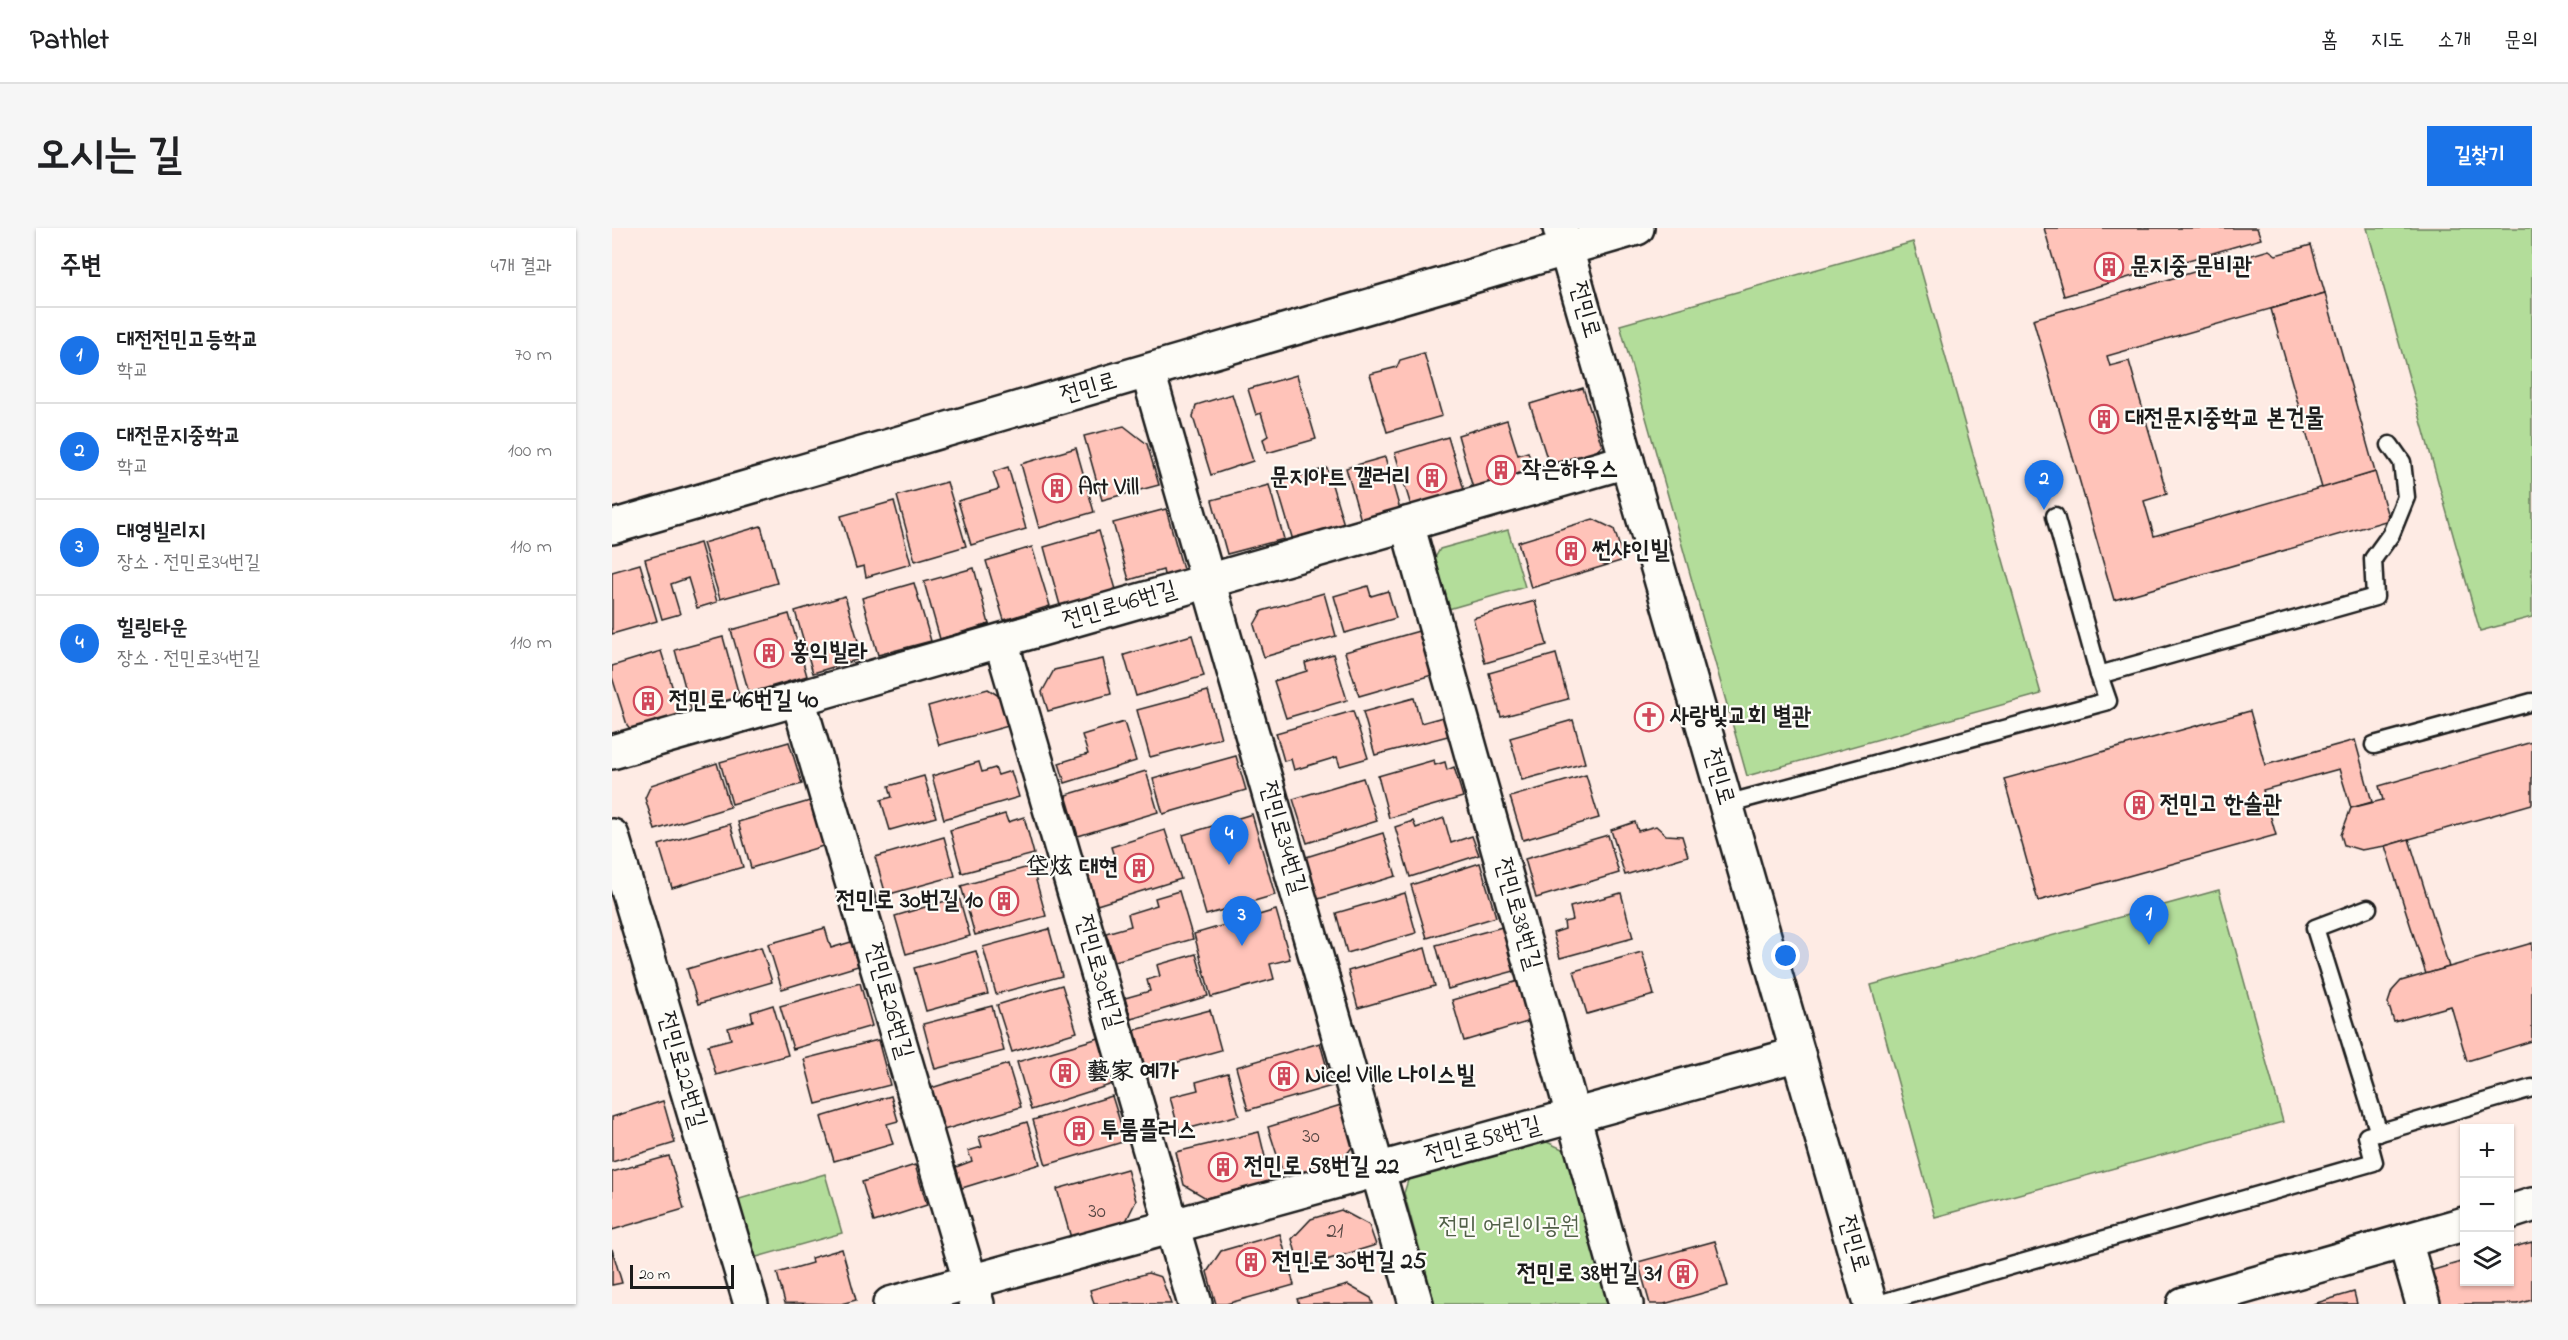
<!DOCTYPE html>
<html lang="ko">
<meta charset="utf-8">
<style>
body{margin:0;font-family:"Indie Flower","LXGW WenKai TC","Poor Story",sans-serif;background:#f6f6f6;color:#202124}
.controls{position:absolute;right:18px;bottom:18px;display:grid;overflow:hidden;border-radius:0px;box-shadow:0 2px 4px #0004}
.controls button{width:54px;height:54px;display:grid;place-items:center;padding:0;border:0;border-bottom:2px solid #e0e0e0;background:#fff;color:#202124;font:30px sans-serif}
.scale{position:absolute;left:18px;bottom:15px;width:104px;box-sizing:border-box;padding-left:6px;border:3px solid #1c1c1c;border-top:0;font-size:16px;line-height:21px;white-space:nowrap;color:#1c1c1c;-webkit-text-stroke:4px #fdfcf7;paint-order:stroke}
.you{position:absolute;left:1174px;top:728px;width:21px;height:21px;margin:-15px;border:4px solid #fff;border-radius:50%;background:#1a73e8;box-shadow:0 0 0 9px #1a73e833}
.badge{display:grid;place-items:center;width:39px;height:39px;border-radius:50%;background:#1a73e8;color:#fff;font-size:20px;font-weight:700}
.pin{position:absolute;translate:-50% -50px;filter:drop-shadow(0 2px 3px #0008)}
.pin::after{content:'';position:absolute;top:32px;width:21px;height:18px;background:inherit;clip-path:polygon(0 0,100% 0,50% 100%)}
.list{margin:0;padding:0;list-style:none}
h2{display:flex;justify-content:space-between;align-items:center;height:78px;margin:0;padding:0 24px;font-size:26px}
h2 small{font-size:20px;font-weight:400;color:#757577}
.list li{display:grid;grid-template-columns:39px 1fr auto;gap:18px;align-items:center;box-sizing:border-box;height:96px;padding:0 24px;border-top:2px solid #e0e0e0}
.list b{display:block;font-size:22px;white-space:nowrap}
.list p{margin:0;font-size:20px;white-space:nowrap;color:#757577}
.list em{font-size:20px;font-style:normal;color:#757577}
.icon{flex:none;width:33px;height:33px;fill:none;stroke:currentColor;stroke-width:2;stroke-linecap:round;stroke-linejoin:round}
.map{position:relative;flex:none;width:1920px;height:1076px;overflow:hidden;border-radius:0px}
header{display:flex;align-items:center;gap:36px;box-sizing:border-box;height:84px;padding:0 30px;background:#fff;border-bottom:2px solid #e0e0e0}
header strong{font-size:28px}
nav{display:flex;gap:33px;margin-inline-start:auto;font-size:21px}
.intro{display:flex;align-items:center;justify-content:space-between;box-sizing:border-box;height:144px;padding:0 36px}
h1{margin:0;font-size:42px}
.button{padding:15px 27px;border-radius:0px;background:#1a73e8;color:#fff;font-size:21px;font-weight:700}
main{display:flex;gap:36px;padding:0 36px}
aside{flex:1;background:#fff;border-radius:0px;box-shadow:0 2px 4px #0004}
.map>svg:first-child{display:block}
.green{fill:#b3dd9a;stroke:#687c5b;stroke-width:1.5}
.building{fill:#ffc3b9;stroke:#1c1c1c;stroke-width:1.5}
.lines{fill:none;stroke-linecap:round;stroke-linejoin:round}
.lane-casing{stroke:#1c1c1c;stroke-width:21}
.street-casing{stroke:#1c1c1c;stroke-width:38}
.lane{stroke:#fdfcf7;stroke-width:16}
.street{stroke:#fdfcf7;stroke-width:33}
.labels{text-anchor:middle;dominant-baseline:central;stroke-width:4.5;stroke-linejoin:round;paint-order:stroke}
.number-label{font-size:21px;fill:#554643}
.poi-label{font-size:24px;font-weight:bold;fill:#1c1c1c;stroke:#fdfcf7;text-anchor:start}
.street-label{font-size:24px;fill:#1c1c1c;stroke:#fdfcf7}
.park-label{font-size:24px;fill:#516048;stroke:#fdfcf7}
</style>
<header>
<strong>Pathlet</strong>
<nav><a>홈</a><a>지도</a><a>소개</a><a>문의</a></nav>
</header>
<div class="intro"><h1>오시는 길</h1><a class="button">길찾기</a></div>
<main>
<aside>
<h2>주변<small>4개 결과</small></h2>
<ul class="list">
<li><span class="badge">1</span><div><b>대전전민고등학교</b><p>학교</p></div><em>70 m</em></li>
<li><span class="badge">2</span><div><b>대전문지중학교</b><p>학교</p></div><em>100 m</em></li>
<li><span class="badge">3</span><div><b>대영빌리지</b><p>장소 · 전민로34번길</p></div><em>110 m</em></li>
<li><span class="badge">4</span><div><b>힐링타운</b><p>장소 · 전민로34번길</p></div><em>110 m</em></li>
</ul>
</aside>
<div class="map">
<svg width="1920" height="1076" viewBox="0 0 1920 1076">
<rect width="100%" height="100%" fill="#feebe4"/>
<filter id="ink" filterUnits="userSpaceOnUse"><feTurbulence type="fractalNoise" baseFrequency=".0167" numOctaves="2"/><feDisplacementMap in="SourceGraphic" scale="12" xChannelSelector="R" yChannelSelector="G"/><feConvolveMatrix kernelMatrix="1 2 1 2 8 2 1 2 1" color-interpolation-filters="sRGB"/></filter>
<g filter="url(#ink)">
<g class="green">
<path d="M1755 0H1920V389L1868 403Z"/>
<path d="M1301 14 1429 466 1135 548 1008 97Z"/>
<path d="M896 302 913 359 826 384 818 339 828 321Z"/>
<path d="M1607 662 1671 894 1323 989 1259 757Z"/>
<path d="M926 910 957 924 1000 1076H823L792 965 798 946Z"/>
<path d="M213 946 230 1005 141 1030 124 972Z"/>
</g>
<g class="building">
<path d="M1432 0H1645L1649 11 1452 68Z"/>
<path d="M1699 17 1713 65 1495 128 1498 138 1517 133 1555 266 1532 273 1542 308 1763 244 1777 292 1502 372 1421 91 1657 22 1664 27Z"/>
<path d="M1713 65 1763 244 1710 260 1659 81Z"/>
<path d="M812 125 830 188 775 204 758 146 785 139 788 132Z"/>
<path d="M685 147 704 211 655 225 651 211 656 208 649 185 644 187 636 161Z"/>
<path d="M971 160 990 218 980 227 938 240 918 176Z"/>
<path d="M620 166 641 233 599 247 581 189 584 177Z"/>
<path d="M895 192 906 227 916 224 926 258 864 271 846 207Z"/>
<path d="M512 198 535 216 547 257 490 272 472 208Z"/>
<path d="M836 209 856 275 803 291 783 225Z"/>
<path d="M464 220 482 284 427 300 409 236Z"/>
<path d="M773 229 791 292 752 303 734 240Z"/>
<path d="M396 239 414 301 359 317 346 273 387 261 381 244Z"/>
<path d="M715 240 733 300 682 316 664 255Z"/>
<path d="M335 254 354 318 303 333 285 268Z"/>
<path d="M657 257 672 311 615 326 600 272Z"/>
<path d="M282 273 299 336 254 349 252 338 244 340 229 288Z"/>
<path d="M554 281 572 345 553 351 551 342 517 352 501 295Z"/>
<path d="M981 291 1002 301 1012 332 919 360 906 314Z"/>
<path d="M149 298 165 355 108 371 91 315Z"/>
<path d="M487 303 505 365 449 381 432 319Z"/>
<path d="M88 315 105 374 85 380 76 350 59 356 68 386 50 391 33 331Z"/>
<path d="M420 319 438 378 392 392 374 333Z"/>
<path d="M28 336 45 393 0 406V344Z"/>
<path d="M362 340 377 396 328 411 312 354Z"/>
<path d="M302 355 319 413 266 427 250 370Z"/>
<path d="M756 358 759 368 776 363 784 390 733 405 722 368Z"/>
<path d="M712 365 724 408 652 429 642 397 650 383Z"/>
<path d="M233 368 251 430 201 445 183 383Z"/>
<path d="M923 373 935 417 873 435 861 390Z"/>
<path d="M177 386 195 448 137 465 119 402Z"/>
<path d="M807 403 820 447 747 468 733 424Z"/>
<path d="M580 407 592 448 524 468 512 427Z"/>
<path d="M111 409 131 482 83 496 63 422Z"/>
<path d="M49 423 72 496 25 509 15 497 0 449V438Z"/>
<path d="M721 426 735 472 674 490 662 453 695 443 693 435Z"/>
<path d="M944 426 956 471 889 489 877 445Z"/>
<path d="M491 431 499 466 436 483 430 464 442 442Z"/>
<path d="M376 461 393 472 400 497 327 517 316 478Z"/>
<path d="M596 463 609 510 538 529 525 482Z"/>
<path d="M802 470 809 495 831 489 836 508 763 527 751 484Z"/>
<path d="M741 483 756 530 728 538 725 529 682 542 679 531 672 533 664 505Z"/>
<path d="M1638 483 1653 537 1743 512 1760 574 1739 580 1727 541 1651 562 1664 607 1426 673 1392 551Z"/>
<path d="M961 492 973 535 910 552 898 510Z"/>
<path d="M512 494 524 533 453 555 447 535 476 526 470 507Z"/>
<path d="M177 514 190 556 120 576 108 534Z"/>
<path d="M1920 514V576L1773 618 1749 622 1732 617 1729 607 1739 580 1771 572 1767 558Z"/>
<path d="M624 528 634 562 551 586 541 551Z"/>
<path d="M822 532 823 537 833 534 835 542 842 539 851 569 777 590 766 548Z"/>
<path d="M367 534 370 544 383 540 386 547 399 543 407 569 332 591 320 548Z"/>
<path d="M105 535 118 579 43 602 33 570 39 557Z"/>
<path d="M534 543 546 584 466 608 454 567Z"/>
<path d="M974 547 987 590 911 612 898 569Z"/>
<path d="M312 548 324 589 278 602 269 572 280 569 277 558Z"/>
<path d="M751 550 765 593 695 615 681 571Z"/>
<path d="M198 573 211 618 139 640 126 594Z"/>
<path d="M393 586 396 594 412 589 422 626 350 645 338 602Z"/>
<path d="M640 586 663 667 594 687 571 607Z"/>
<path d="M832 590 839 615 860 608 867 627 798 649 783 599 801 593 804 600Z"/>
<path d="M1023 594 1026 603 1044 598 1054 607 1070 608 1076 628 1013 647 999 602Z"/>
<path d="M118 596 131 639 60 660 47 617Z"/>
<path d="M553 602 569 651 485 677 475 644 504 635 499 619Z"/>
<path d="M771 605 784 648 703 672 691 630Z"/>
<path d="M996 607 1007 645 924 670 913 631Z"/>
<path d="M332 609 343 648 274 667 263 629Z"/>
<path d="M1797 611 1837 739 1814 746 1773 618Z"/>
<path d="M868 635 884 689 815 710 799 657Z"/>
<path d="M420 638 434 688 363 707 349 658Z"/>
<path d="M567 663 581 711 503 733 494 705 519 698 516 686 545 677 543 670Z"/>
<path d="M793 665 804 705 735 725 724 685Z"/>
<path d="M1009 665 1021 710 948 730 941 705 953 701 952 694 961 692 958 679Z"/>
<path d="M347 669 358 708 294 726 283 688Z"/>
<path d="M664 682 678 731 658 736 662 751 599 769 582 706Z"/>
<path d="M894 698 906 742 836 761 824 717Z"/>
<path d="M213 700 219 720 239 714 246 738 170 761 156 716Z"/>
<path d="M437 701 450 748 384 766 371 719Z"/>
<path d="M1920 715V813L1855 833 1839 778 1782 794 1776 775 1780 763 1789 753Z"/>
<path d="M149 719 160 754 86 776 75 741Z"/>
<path d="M813 720 823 758 746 780 736 743Z"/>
<path d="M364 723 376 766 314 783 302 740Z"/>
<path d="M1030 724 1042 767 975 786 962 743Z"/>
<path d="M584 726 596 768 519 791 513 770 538 763 535 752 548 748 545 737Z"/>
<path d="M910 752 922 792 852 813 840 772Z"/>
<path d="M248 755 260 798 181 821 168 778Z"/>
<path d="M450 757 465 804 400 824 385 777Z"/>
<path d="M161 777 176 827 104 847 96 817 119 811 116 800 141 793 139 784Z"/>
<path d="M380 778 392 823 323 841 311 796Z"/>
<path d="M598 782 609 822 534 843 523 802Z"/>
<path d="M487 810 501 856 419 882 405 834Z"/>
<path d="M266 812 278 857 204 876 192 831Z"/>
<path d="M708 815 720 858 636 882 624 839Z"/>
<path d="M396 836 409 879 328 903 316 861Z"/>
<path d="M616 845 627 887 567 903 558 869 586 862 584 854Z"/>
<path d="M279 868 286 893 275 896 281 916 222 933 209 889Z"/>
<path d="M500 868 514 913 434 937 421 892Z"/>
<path d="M51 873 63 915 0 934V889Z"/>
<path d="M729 877 741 918 728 935 673 952 656 899Z"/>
<path d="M415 894 428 936 350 960 344 939 360 933 356 923 370 919 367 909Z"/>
<path d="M647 904 659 954 594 970 572 957 564 924Z"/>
<path d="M57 928 72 981 0 1002V944Z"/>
<path d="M303 937 315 977 262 994 250 954Z"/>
<path d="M515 941 524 973 513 995 459 1010 445 961Z"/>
<path d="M729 982 757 997 764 1017 688 1040 680 1011 699 991Z"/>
<path d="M668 1006 682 1057 614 1076H604L595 1044 609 1023Z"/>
<path d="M1103 1013 1116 1058 1052 1076H1038L1026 1034Z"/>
<path d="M1920 1014V1072L1906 1076H1819L1811 1045 1852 1033V1054H1898V1020Z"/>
<path d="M0 1021 10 1055 0 1057Z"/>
<path d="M230 1021 244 1072 229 1076 173 1075 165 1045 200 1035 199 1030Z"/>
<path d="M536 1045 549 1049 559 1076H482L478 1062Z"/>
<path d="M736 1057 759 1070 761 1076H687L685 1071Z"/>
<path d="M1742 1064 1745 1076H1701Z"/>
</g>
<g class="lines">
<g class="lane-casing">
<g id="lane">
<path d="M1443 288 1487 447"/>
<path d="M1762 517 1920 474"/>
<path d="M1114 576 1496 473 1487 447 1763 369 1761 331 1779 306 1794 269 1790 234 1778 217"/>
<path d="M1756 680 1703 700 1767 905"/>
<path d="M1266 1076 1762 934 1755 908 1920 860"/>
</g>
</g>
<g class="street-casing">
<g id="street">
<path d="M948 0 1258 1076"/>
<path d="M536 144 804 1076"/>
<path d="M795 296 1014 1076"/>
<path d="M0 299 1025 0"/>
<path d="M389 413 583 1076"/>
<path d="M186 471 365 1076"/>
<path d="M0 524 1015 233"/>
<path d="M0 608 139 1076"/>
<path d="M1898 984 1920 977"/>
<path d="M1793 1013 1811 1076"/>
<path d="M278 1076 1186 826"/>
<path d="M1572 1076 1852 996"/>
</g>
</g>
<use href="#lane" class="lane"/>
<use href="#street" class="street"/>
</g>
</g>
<defs>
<g id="building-ring" transform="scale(1.5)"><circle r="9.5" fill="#fdfcf7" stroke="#d1495b" stroke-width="1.5"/><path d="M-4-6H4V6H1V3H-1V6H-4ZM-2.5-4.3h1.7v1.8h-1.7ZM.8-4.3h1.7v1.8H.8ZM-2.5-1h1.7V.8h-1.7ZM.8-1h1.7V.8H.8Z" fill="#d1495b"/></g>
<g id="church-ring" transform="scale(1.5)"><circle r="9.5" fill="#fdfcf7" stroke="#d1495b" stroke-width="1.5"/><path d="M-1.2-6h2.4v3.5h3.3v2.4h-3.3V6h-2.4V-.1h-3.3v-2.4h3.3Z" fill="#d1495b"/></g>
</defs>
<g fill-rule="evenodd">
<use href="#building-ring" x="1497" y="39"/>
<use href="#building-ring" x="1492" y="191"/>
<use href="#building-ring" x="889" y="242"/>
<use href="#building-ring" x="820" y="250"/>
<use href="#building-ring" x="445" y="260"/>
<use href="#building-ring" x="959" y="323"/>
<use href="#building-ring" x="157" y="425"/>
<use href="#building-ring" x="36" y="473"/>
<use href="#church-ring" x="1037" y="489"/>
<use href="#building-ring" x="1527" y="577"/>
<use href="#building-ring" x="527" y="640"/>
<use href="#building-ring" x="392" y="673"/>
<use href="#building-ring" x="453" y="845"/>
<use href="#building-ring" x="672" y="848"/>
<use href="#building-ring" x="467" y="903"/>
<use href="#building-ring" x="611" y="939"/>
<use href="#building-ring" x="639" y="1034"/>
<use href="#building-ring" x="1071" y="1046"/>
</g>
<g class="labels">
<g class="number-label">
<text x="699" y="909">30</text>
<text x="485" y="984">30</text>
<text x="723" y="1004">21</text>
</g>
<g class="poi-label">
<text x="1518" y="39">문지중 문비관</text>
<text x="1513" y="191">대전문지중학교 본건물</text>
<text x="910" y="242">작은하우스</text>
<text x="799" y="250" text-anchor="end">문지아트 갤러리</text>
<text x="466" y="260">Art Vill</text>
<text x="980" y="323">썬샤인빌</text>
<text x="178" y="425">홍익빌라</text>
<text x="57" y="473">전민로 46번길 40</text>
<text x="1058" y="489">사랑빛교회 별관</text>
<text x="1548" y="577">전민고 한솔관</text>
<text x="506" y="640" text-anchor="end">垈炫 대현</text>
<text x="371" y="673" text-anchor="end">전민로 30번길 10</text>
<text x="474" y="845">藝家 예가</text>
<text x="693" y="848">Nice! Ville 나이스빌</text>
<text x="488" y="903">투룸플러스</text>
<text x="632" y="939">전민로 58번길 22</text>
<text x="660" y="1034">전민로 30번길 25</text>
<text x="1050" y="1046" text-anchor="end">전민로 38번길 31</text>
</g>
<g class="street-label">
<text transform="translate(972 82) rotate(74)">전민로</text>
<text transform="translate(477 161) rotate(-16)">전민로</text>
<text transform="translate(508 378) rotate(-16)">전민로46번길</text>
<text transform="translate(1106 549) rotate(74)">전민로</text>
<text transform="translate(670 610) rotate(74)">전민로34번길</text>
<text transform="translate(905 686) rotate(74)">전민로38번길</text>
<text transform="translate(486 744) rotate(74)">전민로30번길</text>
<text transform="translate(276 773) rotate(74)">전민로26번길</text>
<text transform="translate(69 842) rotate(74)">전민로22번길</text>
<text transform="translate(871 913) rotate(-15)">전민로58번길</text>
<text transform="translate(1241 1016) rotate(74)">전민로</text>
</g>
<g class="park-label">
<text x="897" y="999">전민 어린이공원</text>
</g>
</g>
</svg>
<div class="controls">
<button>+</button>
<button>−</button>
<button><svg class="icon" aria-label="layers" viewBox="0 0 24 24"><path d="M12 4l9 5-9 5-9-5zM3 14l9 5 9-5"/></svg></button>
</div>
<div class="scale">20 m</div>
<div class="you"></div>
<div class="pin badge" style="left:1537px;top:717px">1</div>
<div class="pin badge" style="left:1432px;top:282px">2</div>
<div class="pin badge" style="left:630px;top:718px">3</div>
<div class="pin badge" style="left:617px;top:637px">4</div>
</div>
</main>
